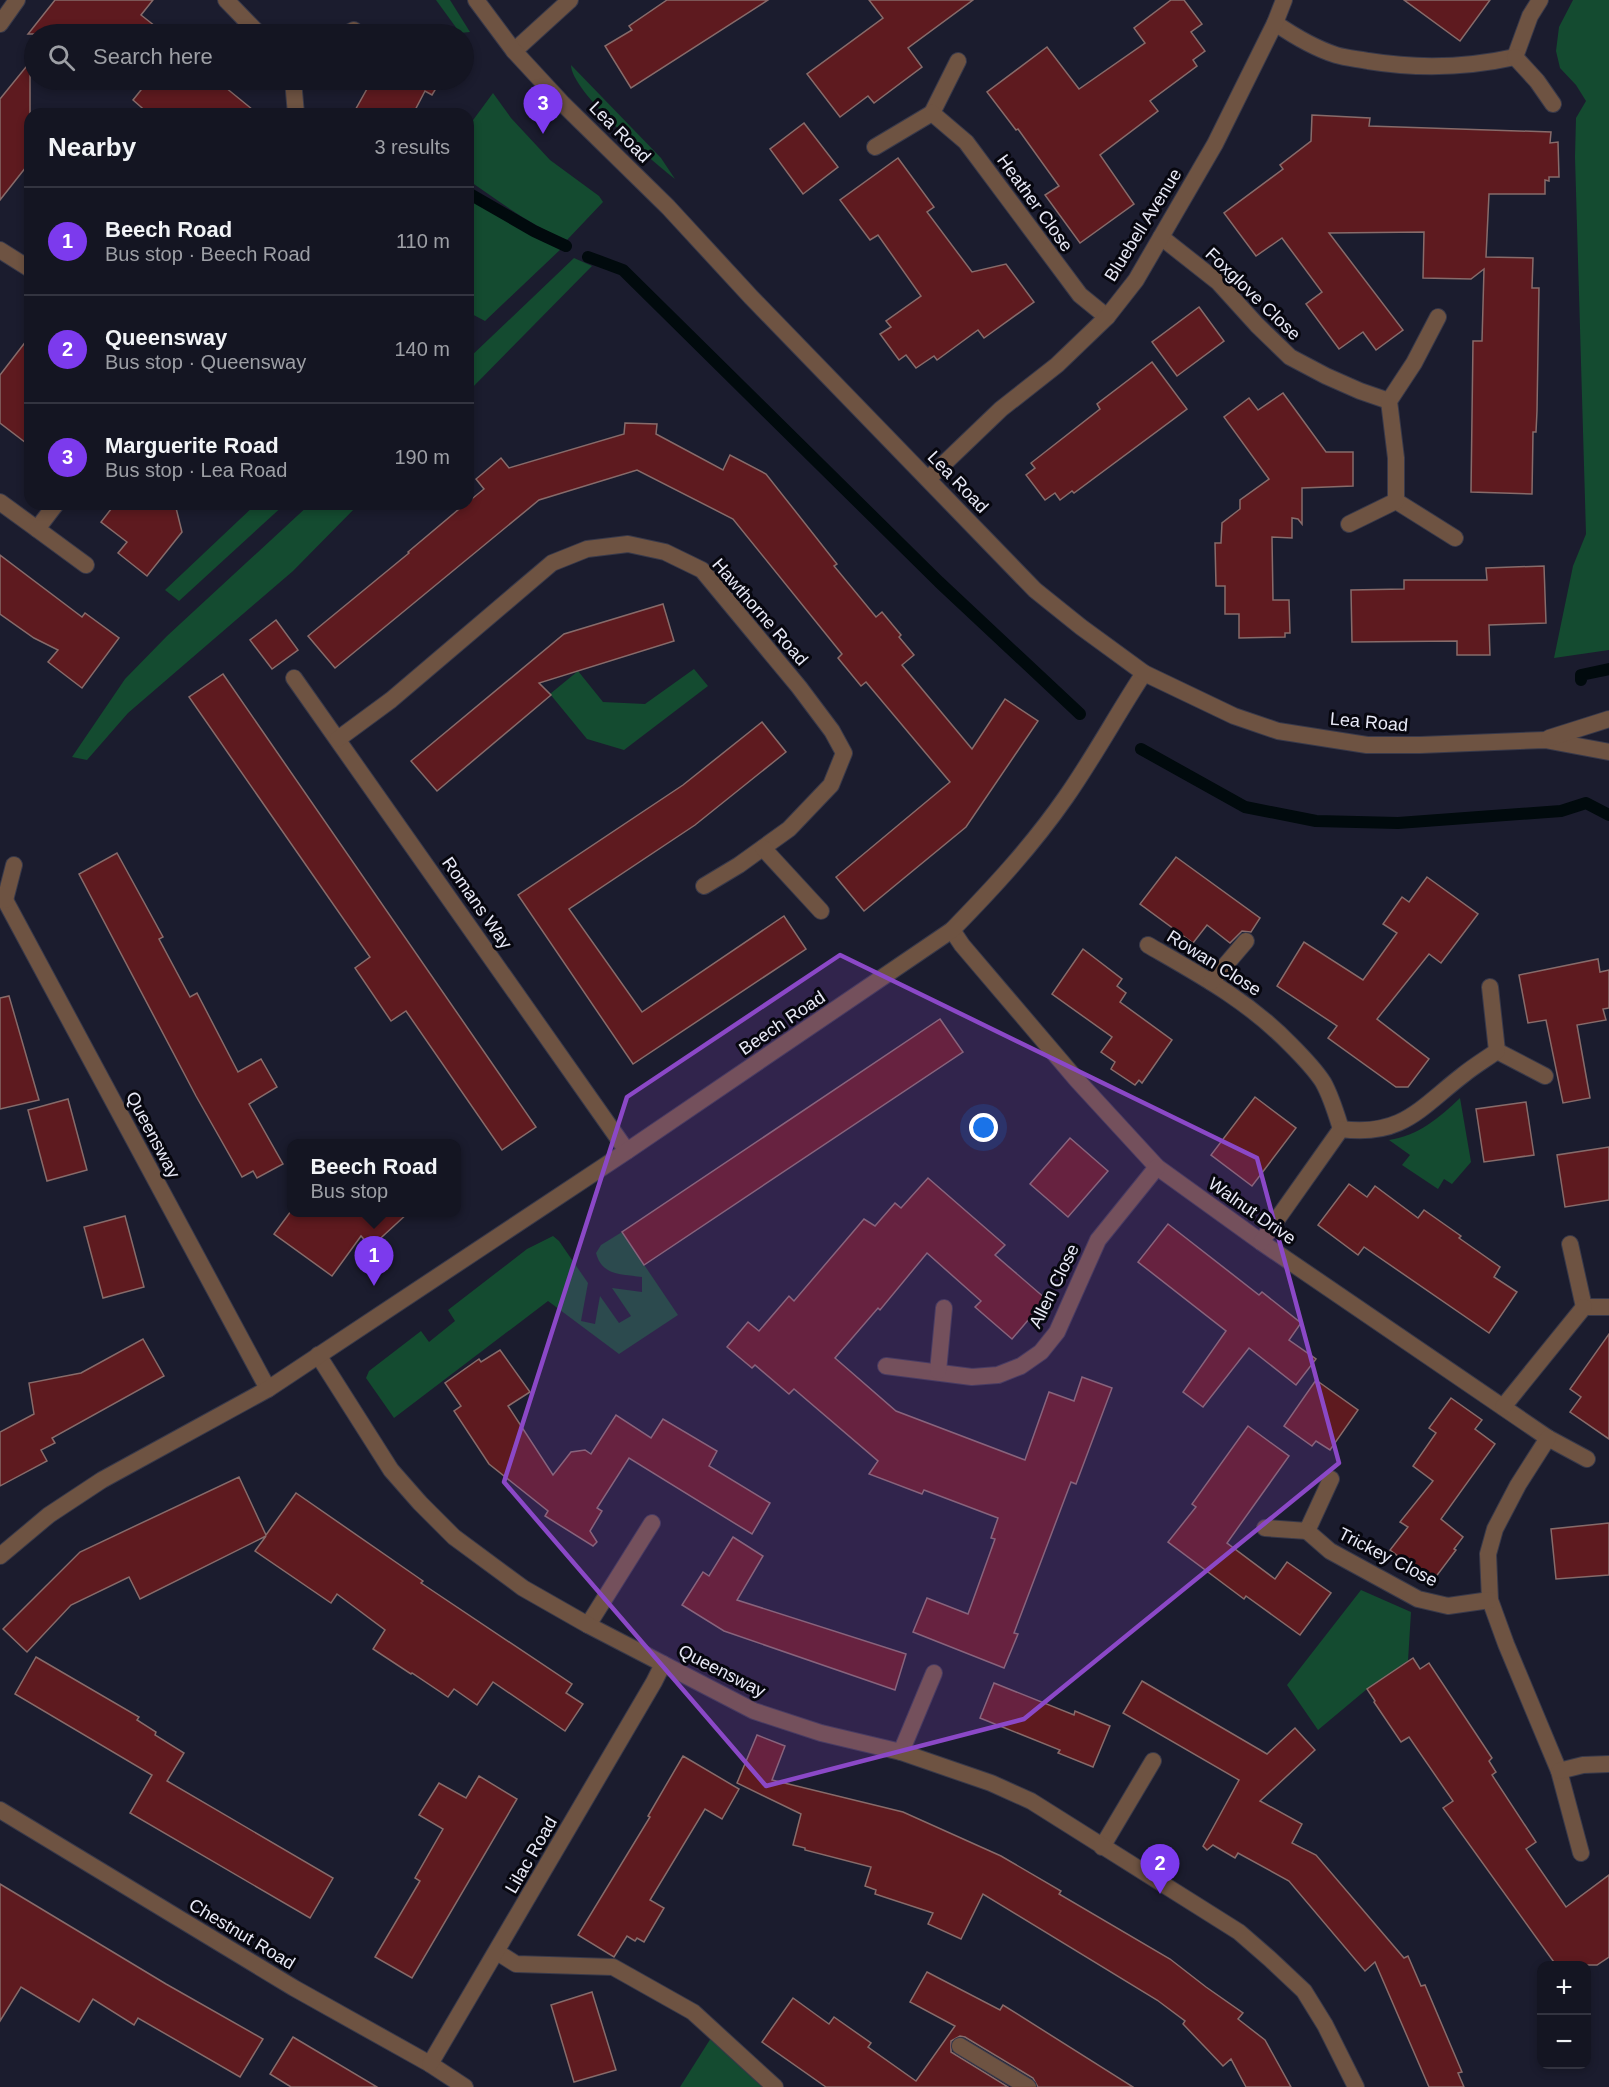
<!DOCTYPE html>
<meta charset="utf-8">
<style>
body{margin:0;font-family:Helvetica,sans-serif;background:#1d1e2a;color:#f1f3f6}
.controls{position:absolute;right:18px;bottom:18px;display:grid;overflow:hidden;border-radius:12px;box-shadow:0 3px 9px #0003}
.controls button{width:54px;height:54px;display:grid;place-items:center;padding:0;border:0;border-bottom:2px solid #333440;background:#141522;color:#f1f3f6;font:30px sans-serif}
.you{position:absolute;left:984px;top:1128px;width:21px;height:21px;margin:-15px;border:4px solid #fff;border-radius:50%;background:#1a73e8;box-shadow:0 0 0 9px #1a73e833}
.badge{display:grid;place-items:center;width:39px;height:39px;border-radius:50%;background:#7c3aed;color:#fff;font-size:20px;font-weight:700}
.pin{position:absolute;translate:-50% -50px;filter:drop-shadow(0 2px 3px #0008)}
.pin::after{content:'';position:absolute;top:32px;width:21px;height:18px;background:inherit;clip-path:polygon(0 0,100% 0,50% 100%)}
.popup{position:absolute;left:287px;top:1139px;width:174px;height:78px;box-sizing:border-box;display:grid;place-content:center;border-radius:12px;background:#141522;filter:drop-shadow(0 2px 4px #0005);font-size:20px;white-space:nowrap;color:#9d9fa5}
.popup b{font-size:22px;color:#f1f3f6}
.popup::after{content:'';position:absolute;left:50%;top:100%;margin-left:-12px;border:12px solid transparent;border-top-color:#141522}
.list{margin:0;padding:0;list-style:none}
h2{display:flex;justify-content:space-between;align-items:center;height:78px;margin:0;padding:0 24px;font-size:26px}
h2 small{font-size:20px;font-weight:400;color:#9d9fa5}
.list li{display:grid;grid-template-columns:39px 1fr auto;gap:18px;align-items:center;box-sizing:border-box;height:108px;padding:0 24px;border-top:2px solid #333440}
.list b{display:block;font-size:22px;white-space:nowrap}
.list p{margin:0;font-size:20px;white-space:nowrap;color:#9d9fa5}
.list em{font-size:20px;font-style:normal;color:#9d9fa5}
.icon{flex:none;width:33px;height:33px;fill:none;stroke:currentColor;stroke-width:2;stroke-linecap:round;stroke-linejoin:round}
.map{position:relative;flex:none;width:1609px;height:2087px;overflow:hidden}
.search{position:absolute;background:#141522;box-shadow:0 3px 9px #0003;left:24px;top:24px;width:450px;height:66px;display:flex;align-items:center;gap:15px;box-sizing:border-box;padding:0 21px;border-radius:33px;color:#9d9fa5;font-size:22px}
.panel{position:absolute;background:#141522;box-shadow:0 3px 9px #0003;left:24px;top:108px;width:450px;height:402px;border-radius:18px}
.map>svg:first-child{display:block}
.green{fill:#144b30}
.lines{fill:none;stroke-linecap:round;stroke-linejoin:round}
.stream{stroke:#010a0d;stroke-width:12}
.building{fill:#5e1a1f;stroke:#876b6a;stroke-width:1.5}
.service-casing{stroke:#38394a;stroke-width:18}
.minor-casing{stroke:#38394a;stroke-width:18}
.tertiary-casing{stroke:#38394a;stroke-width:18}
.service{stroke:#6e5342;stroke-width:16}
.minor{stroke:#6e5342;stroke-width:16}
.tertiary{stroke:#6e5342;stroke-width:16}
.marked{fill:#8b48c7;fill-opacity:0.2;stroke:#8b48c7;stroke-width:4.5;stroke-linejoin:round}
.labels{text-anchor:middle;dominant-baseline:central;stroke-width:6;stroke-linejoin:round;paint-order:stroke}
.street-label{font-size:18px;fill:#e8e9f6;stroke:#07070f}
</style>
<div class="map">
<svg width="1609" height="2087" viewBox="0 0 1609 2087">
<rect width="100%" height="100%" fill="#1b1c2e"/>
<g class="green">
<path d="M436 0H450L470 32 460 33Z"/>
<path d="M1573 0H1609V650L1554 658 1573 566 1586 534 1575 157 1576 118 1586 101 1576 85 1560 68 1556 51 1559 27Z"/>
<path d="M571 65 661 158 675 179C653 162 571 91 571 65Z"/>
<path d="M493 93 511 118 550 160 599 196 603 202 567 240C530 225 500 202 468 180V127Z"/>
<path d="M468 198 544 242 562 248 485 321 468 312Z"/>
<path d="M574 258 592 266 468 392V359Z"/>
<path d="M256 504H285L179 601 165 590Z"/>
<path d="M310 504H359L293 571 128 713 87 760 72 757 125 679 167 636Z"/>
<path d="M694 669 708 686 624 750 587 739 550 694 578 671 603 702 645 704Z"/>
<path d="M1460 1098 1471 1162 1452 1184 1444 1179 1438 1189 1402 1165 1410 1155 1389 1140C1418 1136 1439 1118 1460 1098Z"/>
<path d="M622 1232 678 1315 619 1354 548 1301 394 1418 366 1378 369 1371 421 1331 429 1342 455 1321 448 1310 527 1249 553 1236 559 1241 588 1283 581 1321 595 1324 600 1296 619 1323 631 1316 612 1288 642 1292V1277C621 1274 602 1276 596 1253L601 1245Z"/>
<path d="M1361 1590 1411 1612 1408 1661 1367 1689 1318 1730 1287 1685Z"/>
<path d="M711 2038 763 2087H680Z"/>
</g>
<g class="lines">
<g class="stream">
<path d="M468 193 534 231 566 246"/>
<path d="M588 257 623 270 939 582 1080 714"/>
<path d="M1581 680V675L1609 669"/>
<path d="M1141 749 1245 807 1316 821 1398 823 1561 811 1586 803 1609 815"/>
</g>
</g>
<g class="building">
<path d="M55 0H153L141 15 165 34H28Z"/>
<path d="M667 0H768L631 88 605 46 632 30 629 26Z"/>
<path d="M869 0H973L908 48 922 67 874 103 868 96 840 117 807 74 883 18Z"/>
<path d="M1171 0H1184L1202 24 1191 32 1205 51 1193 60 1197 66 1150 101 1158 111 1100 155 1134 204 1080 243 1045 195 1059 186 1018 129 1016 130 987 92 1047 47 1079 89 1145 43 1134 28Z"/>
<path d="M1404 0H1490L1460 41Z"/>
<path d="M30 62V162L0 200V99Z"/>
<path d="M149 80H218L222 82 220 83 258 114H149L133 100Z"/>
<path d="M372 80H441L432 95 425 91 413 114H353Z"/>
<path d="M1312 115 1370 118 1369 126 1551 132 1550 143 1558 142 1559 177H1549V181L1545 180V194H1489L1486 257 1533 258 1532 288H1539L1537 411 1536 432H1533L1532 494 1471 492 1473 341H1482L1484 269 1471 279 1423 278 1424 232 1329 233 1403 330 1376 350 1363 332 1339 349 1306 304 1322 292 1282 238 1256 256 1224 213 1283 169 1280 165 1311 141Z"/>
<path d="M804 123 838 167 803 194 770 149Z"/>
<path d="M898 158 934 207 927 212 972 272 1006 264 1034 302 984 338 978 330 937 360 934 356 916 368 906 355 899 360 880 334 891 327 886 321 921 296 878 235 870 240 840 200Z"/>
<path d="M1199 307 1224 341 1177 376 1152 342Z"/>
<path d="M30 336V446L0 423V375Z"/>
<path d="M1152 362 1187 409 1074 493 1072 491 1060 500 1055 493 1045 500 1026 475 1035 468 1031 463 1100 409 1097 404Z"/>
<path d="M1283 393 1326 452H1353V486L1302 488V524L1298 519 1292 518V538L1272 537 1273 600H1289L1290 633H1285V637L1239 638V614H1225V586H1216L1215 543H1221L1222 523 1240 509V500L1269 479 1224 417 1249 398 1258 410Z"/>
<path d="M625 423 657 424 656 434 723 470 730 455 766 474 837 564 834 566 876 617 882 612 901 635 899 637 914 655 902 665 972 749 1005 699 1038 721 966 827 864 911 836 877 950 782 866 682 861 686 838 658 842 654 733 519 637 470 539 500 335 668 308 636 409 553 408 552 465 504H468V502L484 489 476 479 501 458 509 468 624 434Z"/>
<path d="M115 504H175L182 532 147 576 118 553 127 542 101 522Z"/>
<path d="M0 555 82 617 85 613 119 638 82 688 48 662 58 650 34 638 0 614Z"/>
<path d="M1544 566 1546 623 1489 625 1490 655H1457V641L1352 642 1351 590 1404 589V580H1487L1486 568Z"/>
<path d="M663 604 674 641 539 683 551 695 437 791 411 761 564 634Z"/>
<path d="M276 620 298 650 272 669 250 640Z"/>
<path d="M223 674 536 1127 502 1150 406 1011 391 1021 355 968 370 957 189 697Z"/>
<path d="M762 722 786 752 695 825 569 909 642 1012 784 916 806 949 633 1064 518 895 683 785Z"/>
<path d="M117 853 163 937 159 939 190 997 197 993 238 1072 261 1059 277 1087 249 1104 283 1164 257 1178 253 1171 242 1177 196 1096 79 874Z"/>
<path d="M1176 857 1260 918 1251 932 1242 931 1230 943 1207 925 1193 943 1140 904Z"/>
<path d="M1427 877 1478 914 1441 963 1429 954 1377 1019 1429 1059 1408 1087H1396L1328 1038 1337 1026 1277 986 1304 942 1363 980 1397 933 1383 924 1402 897 1409 902Z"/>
<path d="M1083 949 1122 979 1117 986 1126 993 1120 1002 1172 1040 1142 1083 1139 1080 1135 1085 1111 1069 1115 1062 1101 1052 1112 1037 1052 994Z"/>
<path d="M1598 959 1600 972 1609 970V1008L1603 1009 1606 1020 1577 1025 1590 1098 1563 1103 1546 1020 1528 1023 1519 975Z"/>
<path d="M9 996 39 1100 0 1109V998Z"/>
<path d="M940 1019 963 1052 644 1265 622 1232Z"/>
<path d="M1255 1097 1296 1128 1252 1186 1211 1155Z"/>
<path d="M68 1099 87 1170 47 1181 28 1110Z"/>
<path d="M1526 1102 1534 1155 1484 1162 1476 1109Z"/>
<path d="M1070 1138 1108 1171 1068 1217 1030 1184Z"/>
<path d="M1609 1147V1200L1565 1207 1557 1155Z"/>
<path d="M928 1178 1005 1245 995 1255 1046 1299 1012 1339 975 1307 981 1301 927 1253 880 1310 878 1308 835 1358 896 1411 1025 1460 1049 1392 1074 1401 1082 1377 1112 1388 1076 1484 1071 1482 1014 1633 1018 1634 1004 1668 913 1632 927 1598 968 1614 995 1539 991 1538 998 1518 924 1490 922 1494 869 1474 878 1461 794 1389 789 1394 755 1365 752 1368 727 1347 748 1322 759 1331 789 1296 794 1301 864 1219 875 1226 895 1203 901 1208Z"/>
<path d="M1349 1184 1367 1197 1375 1186 1418 1218 1424 1210 1461 1236 1459 1238 1500 1267 1494 1277 1517 1292 1489 1333 1364 1247 1358 1255 1318 1225Z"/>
<path d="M291 1211V1212H409L371 1247 361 1236 332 1276 274 1234Z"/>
<path d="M125 1216 144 1287 103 1298 84 1227Z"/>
<path d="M1168 1224 1259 1295 1262 1292 1301 1323 1289 1340 1316 1359 1296 1385 1249 1348 1203 1407 1183 1392 1226 1331 1138 1262Z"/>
<path d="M1609 1334V1439L1570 1412 1581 1397 1570 1389Z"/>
<path d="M143 1339 164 1376 52 1438 55 1443 41 1450 47 1461 0 1486V1432L34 1414 29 1383 81 1373Z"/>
<path d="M500 1350 530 1392 508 1406 553 1475 571 1452 585 1450 591 1454 616 1415 651 1438 663 1419 717 1451 709 1466 770 1503 752 1534 629 1458 597 1508 602 1511 590 1531 597 1542 593 1546 545 1516 548 1511 489 1464 454 1411 461 1406 445 1383 479 1359 481 1362Z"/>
<path d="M1316 1380 1358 1410 1330 1450 1316 1441 1312 1446 1284 1426Z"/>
<path d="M1451 1398 1482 1420 1475 1429 1495 1444 1441 1519 1463 1537 1454 1549 1456 1550 1432 1582 1390 1550 1408 1527 1400 1522 1433 1481 1413 1466 1436 1433 1429 1428Z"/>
<path d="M1248 1426 1289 1456 1227 1543 1275 1579 1287 1562 1331 1593 1300 1635 1246 1596 1244 1599 1168 1542 1196 1507 1192 1504Z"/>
<path d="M239 1477 266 1535 296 1493 423 1581 421 1583 572 1684 566 1693 583 1704 565 1731 493 1682 477 1705 454 1689 448 1697 412 1673 411 1674 373 1649 385 1630 337 1594 331 1603 255 1551 266 1536 140 1599 129 1577 71 1605 27 1652 3 1629 80 1552Z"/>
<path d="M1609 1523V1575L1556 1579 1551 1529Z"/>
<path d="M733 1537 763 1556 737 1600 906 1654 895 1690 724 1631 682 1605 703 1572 709 1576Z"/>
<path d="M36 1657 139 1717 137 1720 156 1732 155 1735 184 1753 167 1781 333 1878 310 1918 130 1813 152 1775 15 1694Z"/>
<path d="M1413 1658 1420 1669 1429 1663 1492 1758 1489 1761 1496 1772 1492 1775 1536 1842 1526 1849 1566 1907 1609 1875V1957L1597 1965H1556L1443 1808 1453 1801 1409 1737 1401 1742 1374 1702 1375 1701 1367 1689Z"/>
<path d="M1142 1681 1267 1754 1295 1728 1315 1750 1260 1801 1302 1824 1292 1843 1316 1855 1404 1958 1408 1956 1421 1986 1425 1985 1462 2072 1458 2073 1464 2087H1429L1375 1962 1365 1971 1289 1881 1238 1853 1235 1858 1213 1845 1207 1850 1203 1846 1239 1780 1123 1713Z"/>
<path d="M994 1683 1074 1715 1075 1711 1110 1726 1093 1767 1058 1753 1060 1750 980 1718Z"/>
<path d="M757 1735 785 1746 772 1780 903 1812 1001 1856 1061 1891 1059 1894 1170 1959 1206 1987 1243 2013 1238 2019 1265 2040 1291 2087H1246L1231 2059 1223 2066 1183 2024 1185 2021 1157 2000 983 1894 961 1939 928 1924 933 1913 875 1894 876 1890 865 1886 871 1867 805 1850V1848L793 1845 801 1814 737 1783Z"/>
<path d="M683 1756 739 1789 722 1819 705 1809 650 1900 664 1908 644 1942 637 1938 635 1941 627 1936 614 1957 578 1935 650 1817 648 1816Z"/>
<path d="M479 1776 517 1799 412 1978 375 1957 420 1881 415 1878 443 1829 419 1815 439 1783 466 1798Z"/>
<path d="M0 1884 166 1984 263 2039 240 2077 138 2018 134 2025 93 1999 79 2022 21 1987 0 2021Z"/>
<path d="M927 1972 1000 2010 1003 2005 1133 2087H1038L1033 2078 965 2037 960 2036 951 2041V2052L1008 2087H826L762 2042 793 1998 829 2024 834 2017 871 2043 868 2047 916 2081 955 2026 910 2002Z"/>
<path d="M592 1992 616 2070 574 2082 551 2005Z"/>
<path d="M293 2037 377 2087H291L270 2074Z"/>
</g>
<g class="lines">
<g class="service-casing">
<g id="service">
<path d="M588 1625 652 1523"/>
<path d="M901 1752 934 1673"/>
<path d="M1102 1847 1153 1761"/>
<path d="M497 1952 516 1964 613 1967 693 2012 775 2087"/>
<path d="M960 2046 1028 2087"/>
</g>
</g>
<g class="minor-casing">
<g id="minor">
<path d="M226 0 259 34"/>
<path d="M1275 23C1294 36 1314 48 1336 55 1346 58 1358 59 1368 61 1418 69 1466 68 1515 57"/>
<path d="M0 24 17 0"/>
<path d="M346 34 354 30"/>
<path d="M514 51 570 0"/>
<path d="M1515 57 1530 16 1540 0"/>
<path d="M1515 57 1537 81 1553 104"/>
<path d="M293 80 296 114"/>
<path d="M932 113 958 61"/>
<path d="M875 147 932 113 966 142 1080 295 1107 317"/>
<path d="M1161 237 1218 282 1257 325 1290 357 1326 376 1360 391 1389 401"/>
<path d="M0 250 30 269"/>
<path d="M928 479 1001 409 1057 365 1107 317 1136 280 1215 144 1275 23 1284 0"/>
<path d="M1396 501 1455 538"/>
<path d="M0 502 37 529"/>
<path d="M56 504 37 529 86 565"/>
<path d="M1349 524 1396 501V458L1389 401 1414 363 1438 317"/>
<path d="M294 678 627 1151"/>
<path d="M338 739 391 700 552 563 587 549 628 544 665 552 702 570 799 687 832 731 844 753 831 785 789 829 739 865 704 886"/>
<path d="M763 848 821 911"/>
<path d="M0 899 5 900 268 1389"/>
<path d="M5 900 14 865"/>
<path d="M952 930 962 945 1077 1080 1157 1167 1261 1242 1548 1438 1587 1459"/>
<path d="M1148 945C1200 975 1247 1000 1290 1044 1302 1056 1314 1068 1323 1082 1331 1096 1336 1113 1341 1129"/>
<path d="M1211 982 1246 941"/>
<path d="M1497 1051 1545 1076"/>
<path d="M1261 1242 1341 1129C1402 1137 1420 1108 1463 1075 1474 1066 1486 1059 1497 1051L1490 987"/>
<path d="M1570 1244 1584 1307"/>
<path d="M1584 1307H1609"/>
<path d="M318 1355 391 1470 420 1503 454 1537 523 1588 588 1625 754 1711 821 1733 901 1752 991 1783 1031 1801 1239 1932 1270 1959 1304 1991 1325 2025 1356 2087"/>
<path d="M886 1366 972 1377 998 1375 1021 1366 1041 1352 1057 1332 1098 1240 1157 1167"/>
<path d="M938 1371 944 1308"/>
<path d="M1503 1407 1584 1307"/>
<path d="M1548 1438 1518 1485 1495 1529 1488 1554 1490 1600 1506 1644 1559 1771 1581 1853"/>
<path d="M1265 1528 1307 1531 1331 1479"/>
<path d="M1307 1531 1330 1551 1418 1599 1448 1606 1490 1600"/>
<path d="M0 1556 49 1515 102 1480 268 1389 627 1151 952 930C993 888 1032 846 1066 797 1094 757 1117 714 1144 673"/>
<path d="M1559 1771 1583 1765 1609 1764"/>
<path d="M0 1810 294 1988 430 2064 465 2087"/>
<path d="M430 2064 654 1682 663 1664"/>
</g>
</g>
<g class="tertiary-casing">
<g id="tertiary">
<path d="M476 0 514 51 563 104 668 207 751 297 1035 590 1081 627 1144 673 1234 716 1278 731 1367 745H1420L1545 740 1609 752"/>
<path d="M1549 738 1609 719"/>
</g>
</g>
<use href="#service" class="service"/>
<use href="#minor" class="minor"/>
<use href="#tertiary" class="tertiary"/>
</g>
<path class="marked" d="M840 955 1257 1158 1339 1463 1024 1719 766 1786 504 1482 627 1097Z"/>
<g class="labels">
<g class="street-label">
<text transform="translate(620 132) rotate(45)">Lea Road</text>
<text transform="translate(1035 203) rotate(54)">Heather Close</text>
<text transform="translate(1143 225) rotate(-58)">Bluebell Avenue</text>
<text transform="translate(1253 294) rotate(44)">Foxglove Close</text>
<text transform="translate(958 482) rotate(46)">Lea Road</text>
<text transform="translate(760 612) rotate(49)">Hawthorne Road</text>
<text transform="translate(1369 722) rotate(5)">Lea Road</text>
<text transform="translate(477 903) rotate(55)">Romans Way</text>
<text transform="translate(1214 963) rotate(32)">Rowan Close</text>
<text transform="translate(782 1023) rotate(-34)">Beech Road</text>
<text transform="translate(153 1135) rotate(62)">Queensway</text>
<text transform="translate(1252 1211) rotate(35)">Walnut Drive</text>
<text transform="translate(1054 1286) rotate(-64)">Allen Close</text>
<text transform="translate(1388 1557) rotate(27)">Trickey Close</text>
<text transform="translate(722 1671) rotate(27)">Queensway</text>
<text transform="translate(531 1855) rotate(-60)">Lilac Road</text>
<text transform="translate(242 1934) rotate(31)">Chestnut Road</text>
</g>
</g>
</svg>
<div class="controls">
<button>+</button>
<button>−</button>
</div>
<div class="you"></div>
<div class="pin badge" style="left:374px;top:1286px">1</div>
<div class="popup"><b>Beech Road</b>Bus stop</div>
<div class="pin badge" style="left:1160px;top:1894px">2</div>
<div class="pin badge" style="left:543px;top:134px">3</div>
<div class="search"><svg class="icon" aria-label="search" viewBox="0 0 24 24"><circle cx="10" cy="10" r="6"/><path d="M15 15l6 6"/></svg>Search here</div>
<section class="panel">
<h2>Nearby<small>3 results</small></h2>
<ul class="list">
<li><span class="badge">1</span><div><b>Beech Road</b><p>Bus stop · Beech Road</p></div><em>110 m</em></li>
<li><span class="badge">2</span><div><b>Queensway</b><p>Bus stop · Queensway</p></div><em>140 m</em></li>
<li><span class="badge">3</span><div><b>Marguerite Road</b><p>Bus stop · Lea Road</p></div><em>190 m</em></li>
</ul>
</section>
</div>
